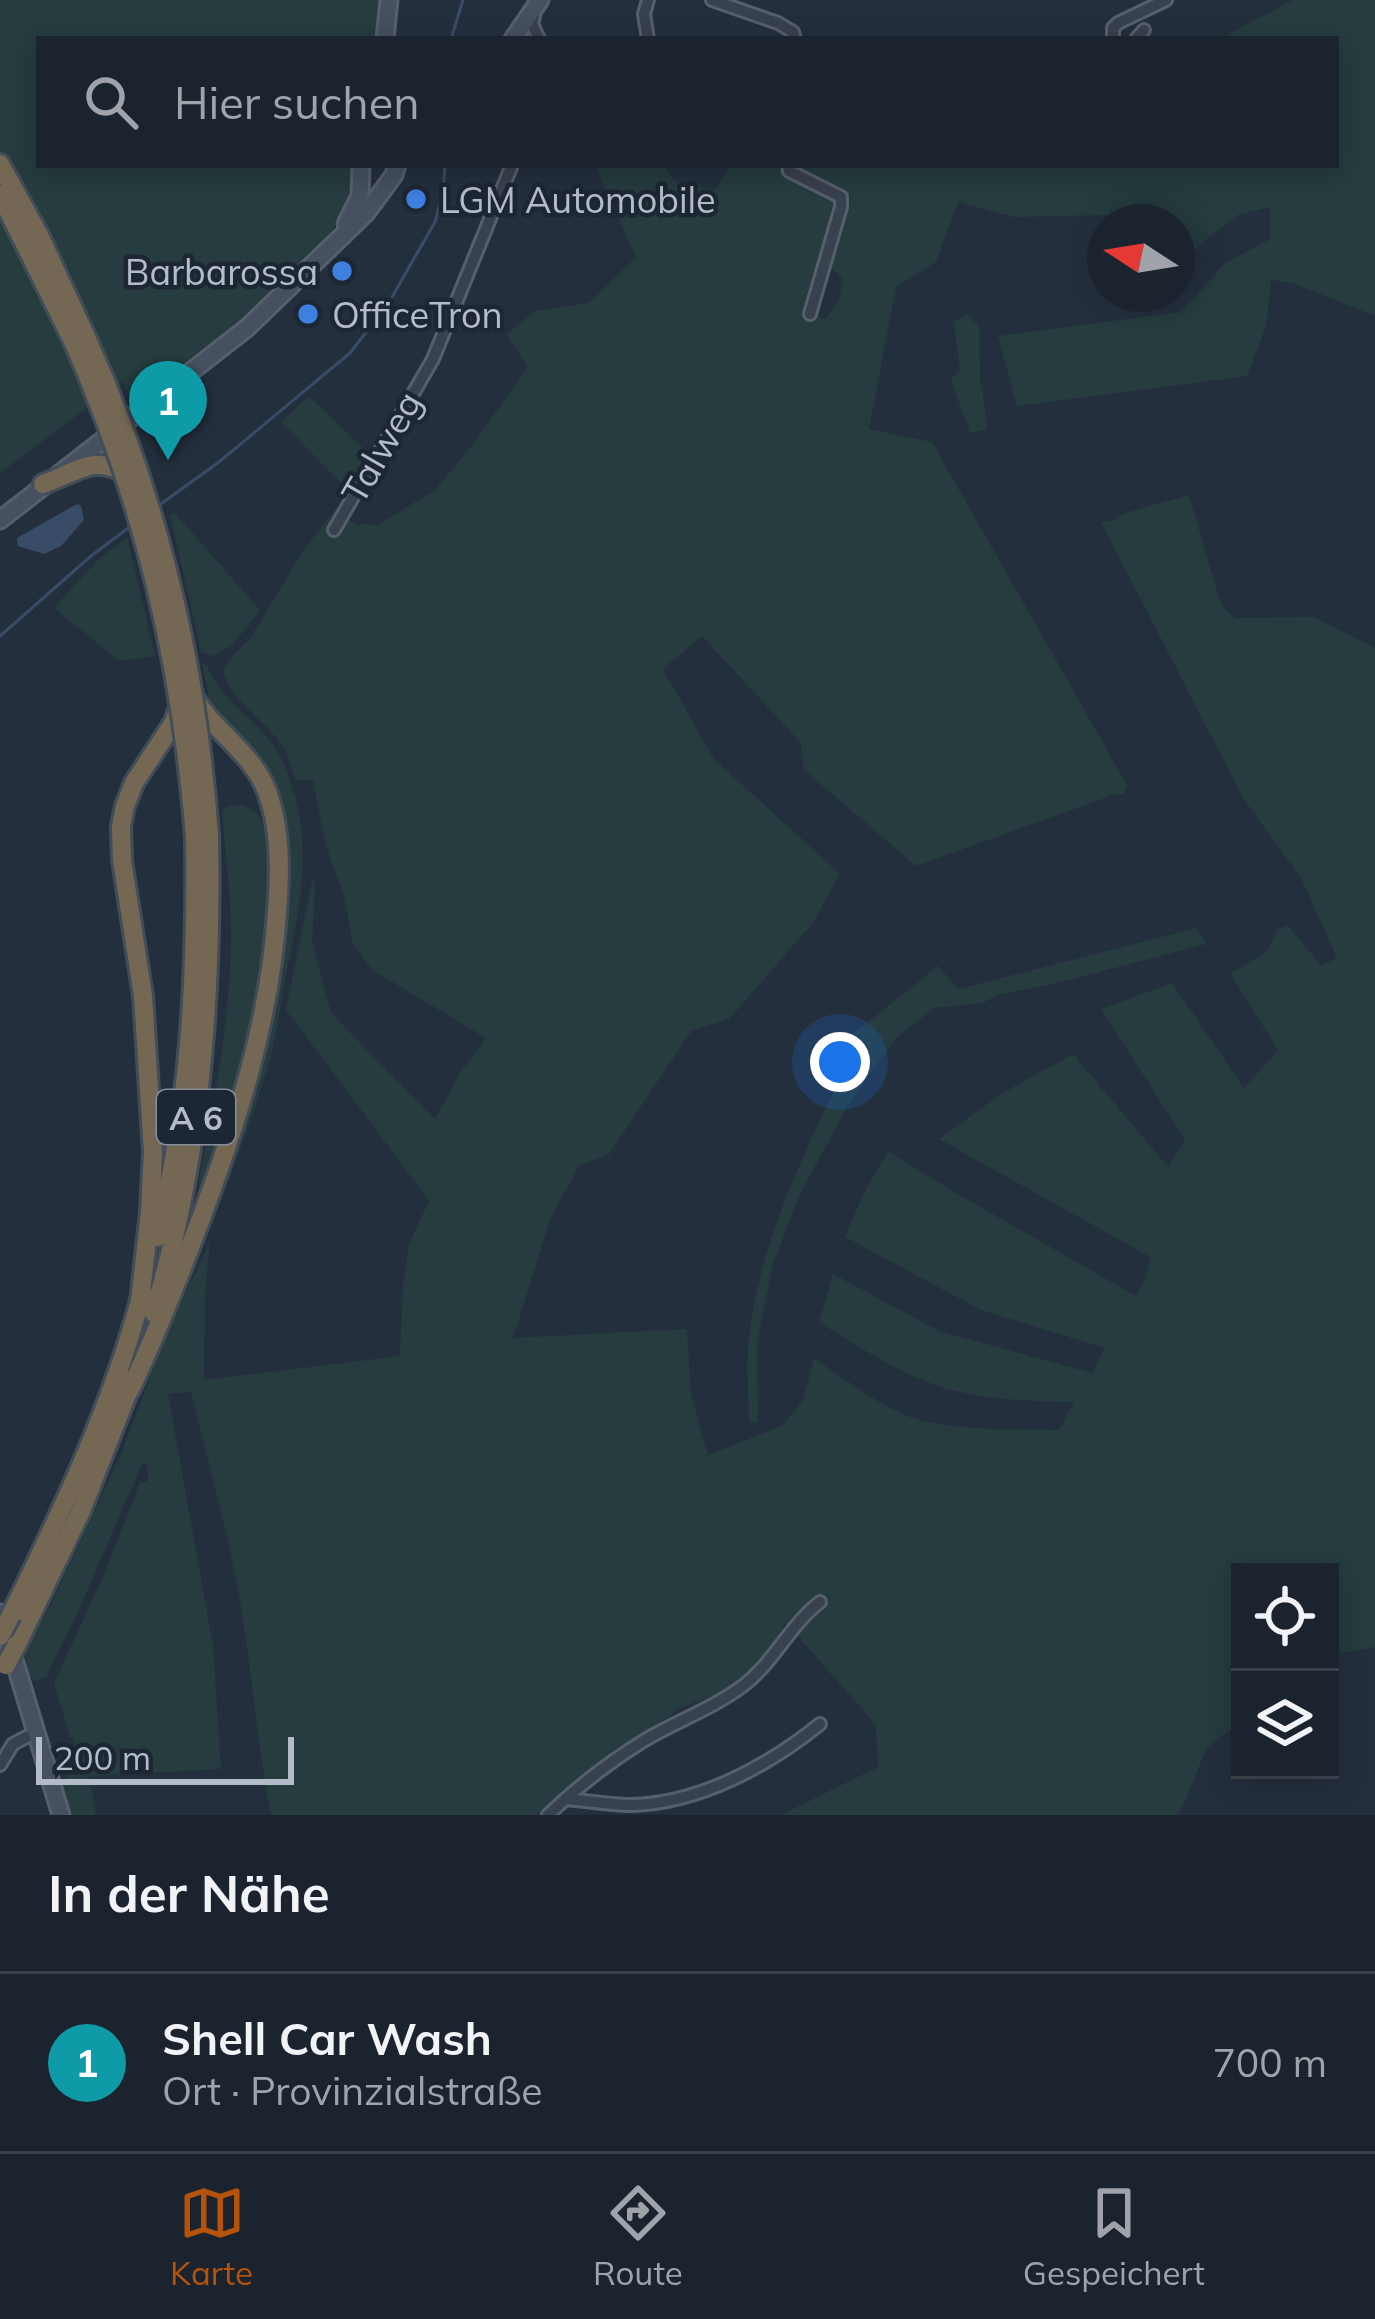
<!DOCTYPE html>
<html lang="de">
<meta charset="utf-8">
<style>
body{margin:0;font-family:Mulish,sans-serif;background:#282f3a;color:#f1f3f6}
.controls{position:absolute;right:36px;bottom:36px;display:grid;overflow:hidden;border-radius:0px;box-shadow:0 6px 30px #0003}
.controls button{width:108px;height:108px;display:grid;place-items:center;padding:0;border:0;border-bottom:3px solid #39404a;background:#1b232e;color:#f1f3f6;font:60px sans-serif}
.compass{position:absolute;left:1087px;top:204px;width:108px;height:108px;border-radius:50%;background:#1b232e;box-shadow:0 6px 30px #0003;rotate:282deg}
.scale{position:absolute;left:36px;bottom:30px;width:258px;box-sizing:border-box;padding-left:12px;border:6px solid #b4bcc9;border-top:0;font-size:33px;line-height:42px;white-space:nowrap;color:#b4bcc9;-webkit-text-stroke:9px #1d2633;paint-order:stroke}
.you{position:absolute;left:840px;top:1062px;width:42px;height:42px;margin:-30px;border:9px solid #fff;border-radius:50%;background:#1a73e8;box-shadow:0 0 0 18px #1a73e833}
.badge{display:grid;place-items:center;width:78px;height:78px;border-radius:50%;background:#b45309;color:#fff;font-size:39px;font-weight:700}
.pin{position:absolute;translate:-50% -99px;filter:drop-shadow(0 3px 6px #0008)}
.pin::after{content:'';position:absolute;top:63px;width:42px;height:36px;background:inherit;clip-path:polygon(0 0,100% 0,50% 100%)}
.list{margin:0;padding:0;list-style:none}
h2{display:flex;justify-content:space-between;align-items:center;height:156px;margin:0;padding:0 48px;font-size:51px}
h2 small{font-size:39px;font-weight:400;color:#a0a4aa}
.list li{display:grid;grid-template-columns:78px 1fr auto;gap:36px;align-items:center;box-sizing:border-box;height:180px;padding:0 48px;border-top:3px solid #39404a}
.list b{display:block;font-size:45px;white-space:nowrap}
.list p{margin:0;font-size:39px;white-space:nowrap;color:#a0a4aa}
.list em{font-size:39px;font-style:normal;color:#a0a4aa}
.icon{flex:none;width:66px;height:66px;fill:none;stroke:currentColor;stroke-width:2;stroke-linecap:round;stroke-linejoin:round}
.map{position:relative;flex:none;width:1375px;height:1815px;overflow:hidden}
.search{position:absolute;background:#1b232e;box-shadow:0 6px 30px #0003;left:36px;right:36px;top:36px;height:132px;display:flex;align-items:center;gap:30px;box-sizing:border-box;padding:0 42px;border-radius:0px;color:#a0a4aa;font-size:45px}
.sheet{height:336px;background:#1b232e}
nav{display:flex;justify-content:space-around;align-items:center;box-sizing:border-box;height:168px;border-top:3px solid #39404a;background:#1b232e;font-size:33px;color:#a0a4aa}
nav a{display:grid;justify-items:center;gap:6px}
nav .on{color:#b45309}
.map>svg:first-child{display:block}
.green{fill:#263c3f}
.water{fill:#394c67}
.lines{fill:none;stroke-linecap:round;stroke-linejoin:round}
.stream{stroke:#394c67;stroke-width:3}
.street-casing{stroke:#565f6c;stroke-width:16}
.secondary-casing{stroke:#565f6c;stroke-width:21}
.highway-casing{stroke:#434c59;stroke-width:24}
.street{stroke:#38414e;stroke-width:10}
.secondary{stroke:#465061;stroke-width:15}
.highway{stroke:#746855;stroke-width:18}
.highway-bridge-casing{stroke:#434c59;stroke-width:24;stroke-linecap:butt}
.highway-bridge{stroke:#746855;stroke-width:18}
.shop-dot{fill:#3f7fe0;stroke:#1d2633;stroke-width:4.5}
.labels{text-anchor:middle;dominant-baseline:central;stroke-width:9;stroke-linejoin:round;paint-order:stroke}
.shield{fill:#1d2633;stroke:#878f9c;stroke-width:3}
.shield-label{font-size:33px;font-weight:bold;fill:#b4bcc9}
.poi-label{font-size:36px;fill:#b4bcc9;stroke:#1d2633;text-anchor:start}
.street-label{font-size:36px;fill:#b4bcc9;stroke:#1d2633}
</style>
<div class="map">
<svg width="1375" height="1815" viewBox="0 0 1375 1815">
<rect width="100%" height="100%" fill="#242f3e"/>
<g class="green">
<path d="M0 0H381L377 39H39V165H354L351 202 327 237 246 317 132 401 123 381 0 473Z"/>
<path d="M1293 0H1375V316L1292 283 1271 280 1266 326 1247 376 1017 406 998 336 1181 312 1224 264 1270 239V207L1240 214 1208 238 1178 267 1177 222H1148L1145 218 1107 215 1013 217 958 202 936 262 896 287 869 429 932 442 1127 785 1124 794H1116L916 866 804 770 801 743 702 636 663 669 713 758 840 874 812 924 729 1019 692 1030 609 1154 579 1166 550 1220 513 1338 687 1329 691 1395 708 1455 782 1426 803 1401 814 1358C843 1378 878 1405 910 1417 948 1431 1018 1429 1059 1430L1074 1402C1028 1401 979 1400 935 1385 893 1370 856 1345 819 1322L833 1274 939 1331 1092 1373 1105 1348 981 1310 845 1237 864 1193 888 1151 956 1193 1136 1296 1146 1278 1150 1257 939 1139 1001 1094 1073 1054 1168 1167 1185 1140 1101 1009 1172 983 1244 1088 1278 1050 1230 973 1267 952 1278 929 1288 926 1321 965 1337 958 1302 880 1243 798 1101 522 1113 521 1125 513 1189 495 1221 605 1235 618 1313 617 1375 648V1647L1330 1655V1572H1240V1723L1206 1749 1184 1804 1177 1815H781L878 1767 876 1725 796 1634 825 1609 815 1595 786 1623 766 1654 744 1678 726 1691 680 1708 560 1797 541 1815H271C256 1738 251 1660 237 1584 224 1519 207 1456 191 1392L168 1394 213 1646 221 1769 89 1776 96 1815H71L61 1782 70 1774 78 1775 73 1737H70L54 1683 104 1575 140 1483 148 1481 147 1464H142L78 1612 46 1677 36 1681 29 1676 25 1653 53 1600 121 1454 168 1330 210 1242 205 1292 204 1380 400 1356 403 1286 409 1244 429 1201 286 1010 313 877 315 890 312 941 331 1013 435 1119 461 1071 486 1038 372 970 353 944 344 896 326 846 313 780H296C292 771 290 760 285 751 268 721 233 705 223 671L228 661 250 639 302 552 342 501 341 514 356 524 378 525 435 490 473 444 528 367 506 334 535 311 589 303 636 257 595 165H664L674 181 715 190 731 165H771L787 172 793 180 834 200 805 312 825 319 839 300 843 279 824 261 846 196 793 168V165H1336V39H1219Z"/>
<path d="M966 313 979 326 980 377 988 429 970 433 951 379 960 369 954 323Z"/>
<path d="M309 396 369 454 359 470 344 486 281 422Z"/>
<path d="M174 512 260 610 231 646 213 656 201 652 170 515Z"/>
<path d="M127 537 155 656 119 661 54 608 95 563Z"/>
<path d="M202 664 207 666C225 707 264 723 281 758 316 833 302 897 286 974 280 1007 276 1041 266 1073 246 1140 218 1206 194 1272L189 1269 241 1130 260 1068 274 1007 288 907 290 856 271 773 243 740 212 712Z"/>
<path d="M243 805C247 807 255 811 258 815 270 830 267 851 268 869 274 978 239 1084 206 1187L198 1185C214 1102 231 1018 231 933 231 893 225 851 222 811L229 806Z"/>
<path d="M1197 928 1206 944 1049 985 1000 994 982 1003 934 1008 895 1039 847 1107 800 1194 773 1264 757 1345 758 1422 749 1423C749 1399 746 1373 748 1349 756 1252 799 1164 840 1078L823 1069 849 1037 938 966 958 989Z"/>
</g>
<path class="water" d="M77 504 81 506 84 520 61 546 44 554 18 546 17 538Z"/>
<g class="lines">
<g class="stream">
<path d="M451 39 463 0"/>
<path d="M158 506 219 462 350 353 388 304 435 222 443 192 445 165"/>
<path d="M0 636 91 556 131 526"/>
</g>
<g class="street-casing">
<g id="street">
<path d="M648 0 644 14 648 39"/>
<path d="M712 0 778 23 793 32 795 39"/>
<path d="M534 16 532 24 539 39"/>
<path d="M1113 39V28L1118 23 1166 0"/>
<path d="M1136 39 1144 30"/>
<path d="M788 165 789 171 841 197V207L810 314"/>
<path d="M334 530 433 359 512 165"/>
<path d="M0 1765 13 1744 36 1732"/>
<path d="M567 1799C588 1801 611 1805 632 1805 700 1803 768 1766 820 1724"/>
<path d="M548 1815C577 1787 611 1761 645 1740 677 1721 714 1708 744 1685 774 1662 789 1626 820 1602"/>
</g>
</g>
<g class="secondary-casing">
<g id="secondary">
<path d="M385 39 389 0"/>
<path d="M513 39 540 0"/>
<path d="M346 224 360 196 361 165"/>
<path d="M0 520 247 328 366 213 394 175 397 165"/>
<path d="M0 1613 61 1815"/>
</g>
</g>
<g class="highway-casing">
<g id="highway">
<path d="M0 164 39 235 86 337"/>
<path d="M0 194 74 343"/>
<path d="M43 484C78 472 94 453 129 475"/>
<path d="M157 1237C191 1107 197 971 195 837"/>
<path d="M140 1302 150 1212 153 1152 143 996 122 860 121 826 125 806 134 783 174 722 181 701"/>
<path d="M154 1313C201 1157 212 997 209 836"/>
<path d="M130 1390C156 1335 178 1279 200 1221 238 1120 270 1020 277 912 280 873 281 831 268 794 253 751 211 731 191 692"/>
<path d="M11 1615C62 1511 113 1405 142 1293"/>
<path d="M17 1644 81 1511 133 1379"/>
</g>
</g>
<use href="#street" class="street"/>
<use href="#secondary" class="secondary"/>
<use href="#highway" class="highway"/>
<g class="highway-bridge-casing">
<g id="highway-bridge">
<path d="M86 337C157 495 197 664 209 836"/>
<path d="M74 343C144 504 181 661 195 837"/>
<path d="M0 1636 11 1615"/>
<path d="M6 1665 17 1644"/>
</g>
</g>
<use href="#highway-bridge" class="highway-bridge"/>
</g>
<g class="shop-dot">
<circle cx="416" cy="199" r="12"/>
<circle cx="342" cy="271" r="12"/>
<circle cx="308" cy="314" r="12"/>
</g>
<g class="labels">
<rect class="shield" x="157" y="1090" width="78" height="54" rx="9"/>
<g class="shield-label">
<text x="196" y="1117">A 6</text>
</g>
<g class="poi-label">
<text x="440" y="199">LGM Automobile</text>
<text x="318" y="271" text-anchor="end">Barbarossa</text>
<text x="332" y="314">OfficeTron</text>
</g>
<g class="street-label">
<text transform="translate(381 447) rotate(-60)">Talweg</text>
</g>
</g>
</svg>
<div class="controls">
<button><svg class="icon" aria-label="locate" viewBox="0 0 24 24"><circle cx="12" cy="12" r="6"/><path d="M12 2v4M12 18v4M2 12h4M18 12h4"/></svg></button>
<button><svg class="icon" aria-label="layers" viewBox="0 0 24 24"><path d="M12 4l9 5-9 5-9-5zM3 14l9 5 9-5"/></svg></button>
</div>
<svg class="compass" viewBox="-18 -18 36 36"><path d="M0-13l5 13h-10z" fill="#e53935"/><path d="M0 13l5-13h-10z" fill="#a0a4aa"/></svg>
<div class="scale">200 m</div>
<div class="you"></div>
<div class="pin badge" style="left:168px;top:460px;background:#0f9aa8">1</div>
<div class="search"><svg class="icon" aria-label="search" viewBox="0 0 24 24"><circle cx="10" cy="10" r="6"/><path d="M15 15l6 6"/></svg>Hier suchen</div>
</div>
<section class="sheet">
<h2>In der Nähe<small></small></h2>
<ul class="list">
<li><span class="badge" style="background:#0f9aa8">1</span><div><b>Shell Car Wash</b><p>Ort · Provinzialstraße</p></div><em>700 m</em></li>
</ul>
</section>
<nav>
<a class="on"><svg class="icon" aria-label="map" viewBox="0 0 24 24"><path d="M3 6l6-2 6 2 6-2v14l-6 2-6-2-6 2zM9 4v14M15 6v14"/></svg>Karte</a>
<a><svg class="icon" aria-label="directions" viewBox="0 0 24 24"><path d="M12 3l9 9-9 9-9-9zM9 14v-3h6M13 9l2 2-2 2"/></svg>Route</a>
<a><svg class="icon" aria-label="saved" viewBox="0 0 24 24"><path d="M7 4h10v16l-5-4-5 4z"/></svg>Gespeichert</a>
</nav>
